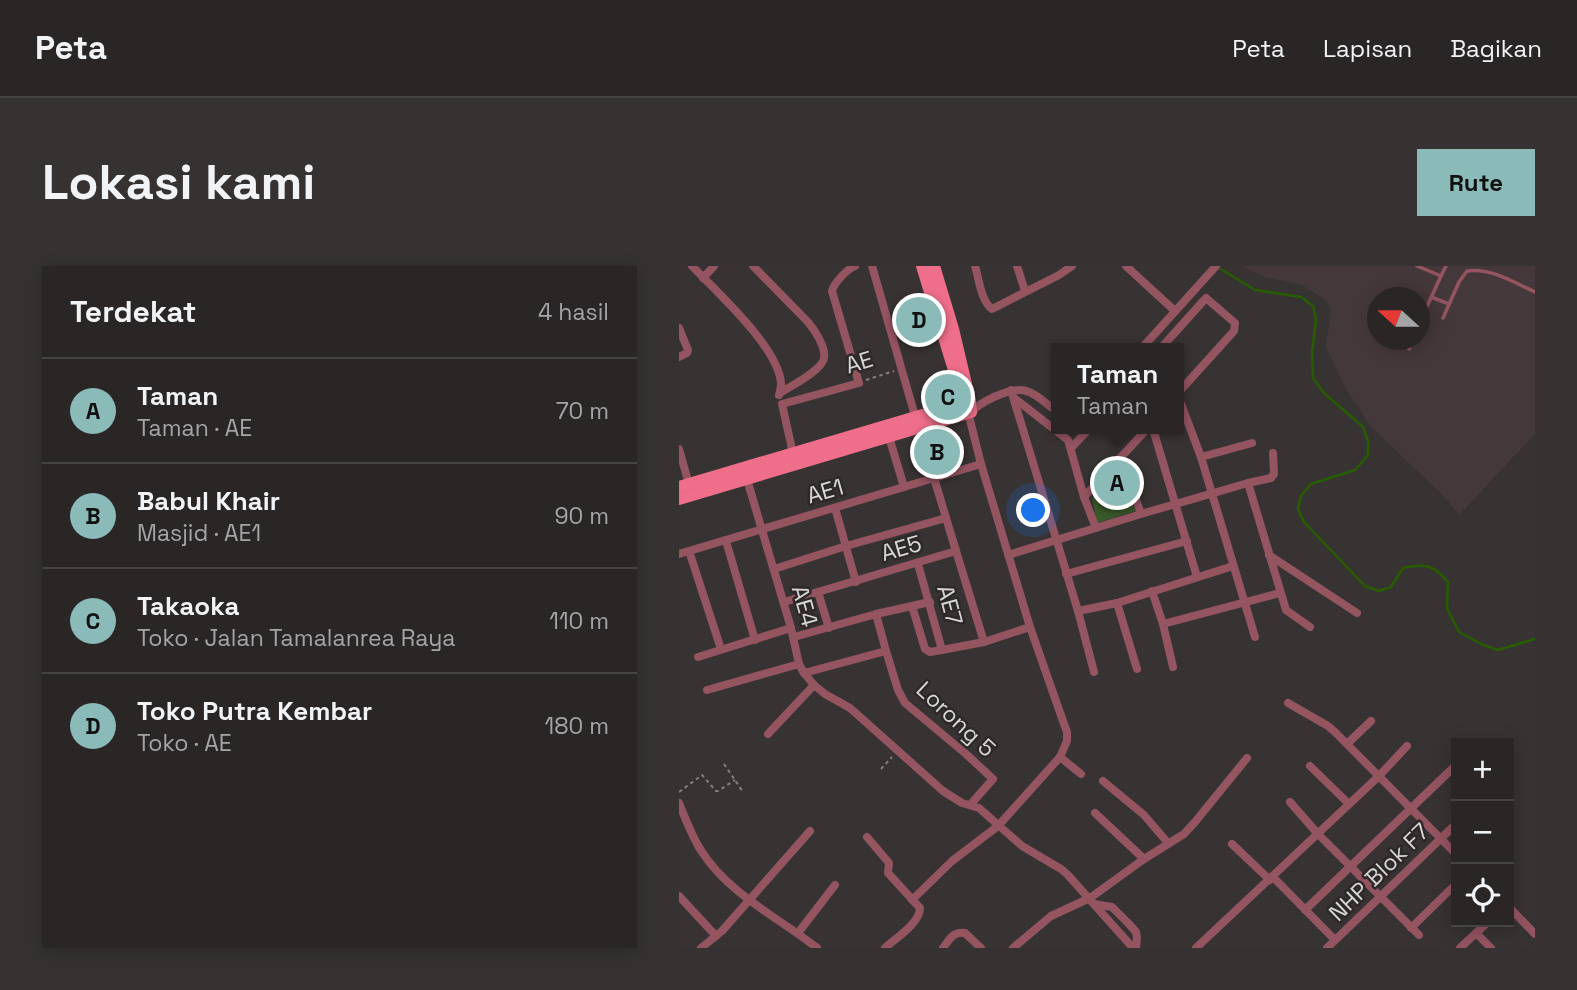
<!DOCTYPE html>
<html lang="id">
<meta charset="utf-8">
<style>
body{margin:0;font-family:"Space Grotesk",sans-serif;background:#363232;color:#f1f3f6}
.controls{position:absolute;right:21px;bottom:21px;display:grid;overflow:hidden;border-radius:0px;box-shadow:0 4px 18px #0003}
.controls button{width:63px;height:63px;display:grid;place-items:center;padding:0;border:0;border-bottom:2px solid #464343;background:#2a2626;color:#f1f3f6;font:35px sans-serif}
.compass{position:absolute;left:688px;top:21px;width:63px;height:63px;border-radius:50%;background:#2a2626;box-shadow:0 4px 18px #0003;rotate:291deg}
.you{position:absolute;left:355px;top:245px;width:24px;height:24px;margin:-18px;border:5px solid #fff;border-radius:50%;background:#1a73e8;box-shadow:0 0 0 10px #1a73e833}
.badge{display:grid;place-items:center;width:46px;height:46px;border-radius:50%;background:#8bbbb9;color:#111;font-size:23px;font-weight:700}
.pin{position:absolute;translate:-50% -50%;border:4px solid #fff;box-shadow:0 2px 7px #0006}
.popup{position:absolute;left:372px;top:77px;width:133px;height:91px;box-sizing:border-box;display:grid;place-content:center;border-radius:0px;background:#2a2626;filter:drop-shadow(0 2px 5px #0005);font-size:23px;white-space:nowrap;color:#a5a5a7}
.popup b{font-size:26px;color:#f1f3f6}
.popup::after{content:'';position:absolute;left:50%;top:100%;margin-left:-14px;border:14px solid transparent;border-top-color:#2a2626}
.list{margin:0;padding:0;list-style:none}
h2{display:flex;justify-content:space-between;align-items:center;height:91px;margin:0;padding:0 28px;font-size:30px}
h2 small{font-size:23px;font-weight:400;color:#a5a5a7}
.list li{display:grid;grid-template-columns:46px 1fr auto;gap:21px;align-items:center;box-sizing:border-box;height:105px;padding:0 28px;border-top:2px solid #464343}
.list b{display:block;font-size:26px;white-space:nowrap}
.list p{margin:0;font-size:23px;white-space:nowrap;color:#a5a5a7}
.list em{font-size:23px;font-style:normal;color:#a5a5a7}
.icon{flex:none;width:38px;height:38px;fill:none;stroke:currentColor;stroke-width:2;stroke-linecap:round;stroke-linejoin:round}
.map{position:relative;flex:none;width:856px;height:682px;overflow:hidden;border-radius:0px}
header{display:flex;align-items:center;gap:42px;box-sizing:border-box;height:98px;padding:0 35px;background:#2a2626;border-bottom:2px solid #464343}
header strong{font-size:33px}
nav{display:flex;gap:38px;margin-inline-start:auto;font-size:24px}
.intro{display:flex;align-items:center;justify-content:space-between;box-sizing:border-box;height:168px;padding:0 42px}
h1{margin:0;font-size:49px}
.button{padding:18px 32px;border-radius:0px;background:#8bbbb9;color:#111;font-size:24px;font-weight:700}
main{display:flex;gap:42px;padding:0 42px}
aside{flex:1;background:#2a2626;border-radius:0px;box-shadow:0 4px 18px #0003}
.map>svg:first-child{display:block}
.built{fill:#45383a;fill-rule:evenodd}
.green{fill:#39592b}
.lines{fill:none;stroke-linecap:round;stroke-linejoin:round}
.stream{stroke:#275d00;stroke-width:2.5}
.path{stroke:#848080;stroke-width:2;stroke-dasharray:3.5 3.5;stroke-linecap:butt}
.lane{stroke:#945460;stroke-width:3.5}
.street{stroke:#945460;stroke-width:8}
.primary{stroke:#ef6e8a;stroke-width:12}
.labels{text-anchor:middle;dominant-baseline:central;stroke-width:5;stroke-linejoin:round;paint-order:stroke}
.street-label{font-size:23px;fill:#d9d6d6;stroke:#2e2929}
</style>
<header>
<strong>Peta</strong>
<nav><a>Peta</a><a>Lapisan</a><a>Bagikan</a></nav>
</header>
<div class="intro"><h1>Lokasi kami</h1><a class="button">Rute</a></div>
<main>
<aside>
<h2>Terdekat<small>4 hasil</small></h2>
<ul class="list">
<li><span class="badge">A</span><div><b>Taman</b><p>Taman · AE</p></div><em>70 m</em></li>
<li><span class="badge">B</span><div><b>Babul Khair</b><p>Masjid · AE1</p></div><em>90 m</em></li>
<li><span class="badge">C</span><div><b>Takaoka</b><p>Toko · Jalan Tamalanrea Raya</p></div><em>110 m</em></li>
<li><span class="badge">D</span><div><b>Toko Putra Kembar</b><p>Toko · AE</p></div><em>180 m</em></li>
</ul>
</aside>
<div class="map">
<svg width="856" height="682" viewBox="0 0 856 682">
<rect width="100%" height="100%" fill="#383333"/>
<path class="built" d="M563 0H856V168L780 249 764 229 693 162 667 123 647 81 652 45 648 35 623 19 586 11ZM698 32H740V74H698Z"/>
<path class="green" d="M442 201 456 245 418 257 413 232Z"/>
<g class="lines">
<path class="stream" d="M540 2 576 24 622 31 634 40 637 53 633 88 634 112 645 127 684 161 689 175V189L676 204 632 218 622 230 619 243 625 256 686 320 700 325 712 321 724 302C746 297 755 299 769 316L768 342 780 366 804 379 819 384 856 373"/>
<g class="path">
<path d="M187 114 215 105"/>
<path d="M45 498 64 526"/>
<path d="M202 503 213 491"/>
<path d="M0 526 23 509 37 525H39L56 514"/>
</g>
<g class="lane">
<path d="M738 0 762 10 767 0"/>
<path d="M752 31 770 38"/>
<path d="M764 52 780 16 788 5C811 1 836 17 856 26"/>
<path d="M740 58 762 10"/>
<path d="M730 83 734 74"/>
</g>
<g class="street">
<path d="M13 0C37 25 101 83 102 118 102 122 101 125 100 129"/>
<path d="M74 0 129 56C136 65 147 80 145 92 144 104 110 121 101 127"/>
<path d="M193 0 236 150"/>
<path d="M296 0C300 13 302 35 313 43L380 9 393 0"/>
<path d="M338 0 346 25"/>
<path d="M447 0 496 45"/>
<path d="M24 12 35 0"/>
<path d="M0 62 9 84 8 87 0 91"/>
<path d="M463 82 537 0"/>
<path d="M482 82 527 32 556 57 555 65 499 127"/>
<path d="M332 124 399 345 438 337 554 300"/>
<path d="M335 132 389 174 405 231 417 262"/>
<path d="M499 135 502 138 522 191 576 371"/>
<path d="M292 147C298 139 306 135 315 131 347 117 351 125 377 145"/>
<path d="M474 163 518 311"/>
<path d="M210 171 225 221"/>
<path d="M392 182 410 163"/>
<path d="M0 183 10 218"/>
<path d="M442 191 462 248"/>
<path d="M522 191 573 177"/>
<path d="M115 192 103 138 180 117 153 25C155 17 168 3 176 0"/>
<path d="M569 217 607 344 631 361"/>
<path d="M405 231 468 163"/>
<path d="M156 242 177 316"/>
<path d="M47 275 76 374"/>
<path d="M10 285 42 383"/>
<path d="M277 285 305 376"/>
<path d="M0 288 302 198"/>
<path d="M329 289 462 248 569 217 592 212 595 208 594 187"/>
<path d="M590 289 678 347"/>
<path d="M239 298 263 384 305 376 351 361"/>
<path d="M95 303 167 280 267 252"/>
<path d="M387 308 508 275"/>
<path d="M473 325 484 358 494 401"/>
<path d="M139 326 150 362"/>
<path d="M105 336 277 285 255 212"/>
<path d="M438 337 458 403"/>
<path d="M233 340 246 383 251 386 263 384"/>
<path d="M399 345 415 406"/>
<path d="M484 358 601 327"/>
<path d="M115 371 197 348 251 336"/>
<path d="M207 385 219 424 226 437 287 488 314 513 291 539"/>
<path d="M19 391 112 362"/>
<path d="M120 398 125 407 135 419 146 428 171 442 264 525 283 537 300 542 343 580 382 603 388 608 454 682"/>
<path d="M125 407 207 385 197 348"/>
<path d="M28 424 120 398 112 362 67 210"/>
<path d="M609 437 649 460 657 467 777 588"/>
<path d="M89 468 135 419"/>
<path d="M668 478 692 455"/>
<path d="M381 491 402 508"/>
<path d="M631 500 670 538"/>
<path d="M424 515 465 549 489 577"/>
<path d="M611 536 639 568 740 669"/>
<path d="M0 537C7 554 13 571 23 586 50 628 100 652 138 682"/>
<path d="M416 547 465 593"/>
<path d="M188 571 210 597 209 607 241 642C241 657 217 672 206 682"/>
<path d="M553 578 591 614"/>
<path d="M594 611 656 674"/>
<path d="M0 630 37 670"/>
<path d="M233 634 273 595 319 560 381 491 388 475V466L385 458 351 361 302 198 291 154 287 148"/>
<path d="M415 638 433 641 450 658 457 666 458 672 457 682"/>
<path d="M830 641 856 668"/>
<path d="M626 644 774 502"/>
<path d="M732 662 777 618"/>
<path d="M119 667 156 619"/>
<path d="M797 667 812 682"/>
<path d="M22 682 43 665 131 565"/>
<path d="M264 682C270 674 274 665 286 667L302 682"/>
<path d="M334 682 372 650 411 632 465 593 505 568 516 556 568 492"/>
<path d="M517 682 700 510 728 480"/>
<path d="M648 682 777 558"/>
<path d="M781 682 809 656"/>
</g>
<g class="primary">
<path d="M243 0 279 117"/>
<path d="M0 221 291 135"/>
<path d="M0 233 292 146 291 135 274 63 255 0"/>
</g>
</g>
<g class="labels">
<g class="street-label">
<text transform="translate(180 96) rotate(-17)">AE</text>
<text transform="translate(146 225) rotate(-16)">AE1</text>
<text transform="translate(222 282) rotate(-16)">AE5</text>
<text transform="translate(271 339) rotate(75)">AE7</text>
<text transform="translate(126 340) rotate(74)">AE4</text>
<text transform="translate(277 453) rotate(43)">Lorong 5</text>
<text transform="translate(700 606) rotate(-44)">NHP Blok F7</text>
</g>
</g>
</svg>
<div class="controls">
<button>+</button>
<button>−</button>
<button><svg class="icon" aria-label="locate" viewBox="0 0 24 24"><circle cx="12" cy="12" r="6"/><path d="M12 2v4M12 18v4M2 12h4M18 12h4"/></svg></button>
</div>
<svg class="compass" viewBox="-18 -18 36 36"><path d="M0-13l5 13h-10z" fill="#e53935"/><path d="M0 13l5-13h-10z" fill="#a5a5a7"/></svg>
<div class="you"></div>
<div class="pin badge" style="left:438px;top:217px">A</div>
<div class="popup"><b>Taman</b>Taman</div>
<div class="pin badge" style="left:258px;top:186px">B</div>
<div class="pin badge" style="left:269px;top:131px">C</div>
<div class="pin badge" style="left:240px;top:54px">D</div>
</div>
</main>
